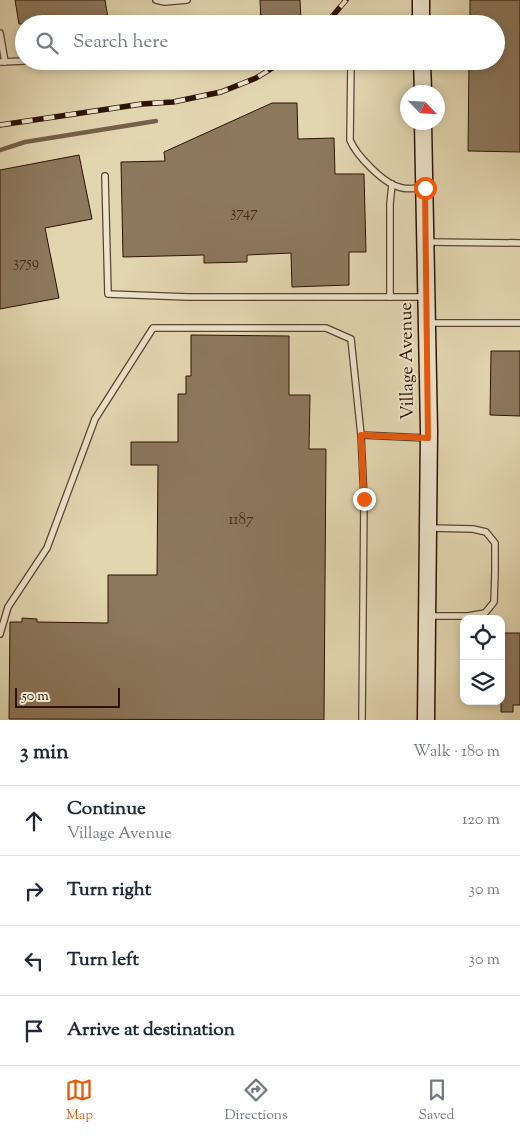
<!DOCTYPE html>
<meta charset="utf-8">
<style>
body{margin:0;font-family:"Sorts Mill Goudy",serif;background:#f6f6f7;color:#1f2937}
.controls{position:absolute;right:15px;bottom:15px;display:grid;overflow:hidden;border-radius:10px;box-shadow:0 2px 8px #0003}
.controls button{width:45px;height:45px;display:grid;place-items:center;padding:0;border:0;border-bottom:1px solid #e0e1e3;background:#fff;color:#1f2937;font:25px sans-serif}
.compass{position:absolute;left:400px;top:85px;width:45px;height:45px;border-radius:50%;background:#fff;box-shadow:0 2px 8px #0003;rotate:115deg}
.scale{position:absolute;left:15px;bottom:12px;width:105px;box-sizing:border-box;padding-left:5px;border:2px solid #2e1202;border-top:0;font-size:14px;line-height:18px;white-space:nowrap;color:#2e1202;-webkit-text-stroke:4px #ece4cc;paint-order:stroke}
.stop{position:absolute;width:15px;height:15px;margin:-11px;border:4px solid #ea580c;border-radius:50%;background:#fff}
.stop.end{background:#ea580c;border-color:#fff;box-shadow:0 1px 5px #0008}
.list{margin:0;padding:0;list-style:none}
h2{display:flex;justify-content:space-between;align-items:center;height:65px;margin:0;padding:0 20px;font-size:21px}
h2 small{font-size:16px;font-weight:400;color:#747a83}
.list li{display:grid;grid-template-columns:32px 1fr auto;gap:15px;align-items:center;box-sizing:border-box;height:70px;padding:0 20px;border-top:1px solid #e0e1e3}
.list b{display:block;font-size:19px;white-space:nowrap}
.list p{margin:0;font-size:16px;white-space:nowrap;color:#747a83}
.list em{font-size:16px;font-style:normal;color:#747a83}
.icon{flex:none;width:28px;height:28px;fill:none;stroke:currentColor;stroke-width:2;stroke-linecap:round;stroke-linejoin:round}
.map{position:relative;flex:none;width:520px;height:720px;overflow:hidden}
.search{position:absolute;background:#fff;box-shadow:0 2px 8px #0003;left:15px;right:15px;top:15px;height:55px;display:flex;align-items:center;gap:12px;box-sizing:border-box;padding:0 18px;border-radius:28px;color:#747a83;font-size:19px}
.sheet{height:345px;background:#fff}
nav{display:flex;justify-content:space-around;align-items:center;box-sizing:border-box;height:70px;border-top:1px solid #e0e1e3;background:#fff;font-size:14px;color:#747a83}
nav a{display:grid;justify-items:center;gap:2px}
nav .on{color:#ea580c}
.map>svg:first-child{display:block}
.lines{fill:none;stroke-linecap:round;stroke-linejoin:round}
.stream{stroke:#755f48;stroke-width:4.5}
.building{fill:#8c785d;stroke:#2e1202}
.lane-casing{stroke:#5b432e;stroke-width:8}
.secondary-casing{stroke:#2e1202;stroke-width:19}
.lane{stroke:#ece4cc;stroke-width:5.5}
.secondary{stroke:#ece4cc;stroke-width:16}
.rail-casing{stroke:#2e1202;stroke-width:5.5}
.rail{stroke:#ece4cc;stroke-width:4;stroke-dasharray:11;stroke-linecap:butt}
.route{stroke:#ea580c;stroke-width:6}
.labels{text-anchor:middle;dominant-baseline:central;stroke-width:4;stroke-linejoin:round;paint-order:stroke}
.number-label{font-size:15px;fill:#462c19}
.street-label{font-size:18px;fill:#2e1202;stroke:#ece4cc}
</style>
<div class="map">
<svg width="520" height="720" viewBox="0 0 520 720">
<rect width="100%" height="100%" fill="#e2d6b1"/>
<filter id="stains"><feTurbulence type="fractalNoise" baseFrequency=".004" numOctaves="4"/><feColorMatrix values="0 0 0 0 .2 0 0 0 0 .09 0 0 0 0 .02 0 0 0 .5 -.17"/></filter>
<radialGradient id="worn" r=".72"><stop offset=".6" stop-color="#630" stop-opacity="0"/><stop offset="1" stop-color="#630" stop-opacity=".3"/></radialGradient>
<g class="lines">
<path class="stream" d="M0 150 25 142 156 121"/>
</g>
<g class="building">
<path d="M15 0H105L109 24H19Z"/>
<path d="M260 0H300L301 21 261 23Z"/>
<path d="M470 0H520V152L468 151 469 61H496V24H470Z"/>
<path d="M272 103H297L298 139 334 138 335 174H364L366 252H349V285L292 287 291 253 247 255V262L204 263V255L123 257 121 162 165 161 164 152Z"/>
<path d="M79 155 92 219 45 228 59 298 0 309V170Z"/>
<path d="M191 335 289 336V395H310L309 449H326L324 720 9 719 10 622H22V618L37 619V622L108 623V575H157L158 465H131V442H178V394H186V376H191Z"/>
<path d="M491 351H520V416L490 415Z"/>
<path d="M501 633H520V705H513V712H501Z"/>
</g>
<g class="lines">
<g class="lane-casing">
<g id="lane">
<path d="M156 0 165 2 187 0"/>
<path d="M0 33 5 62"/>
<path d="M351 61 350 140C356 155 383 183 399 187 406 190 415 188 423 188"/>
<path d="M0 62 24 61"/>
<path d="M105 176 108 294 188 297H425"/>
<path d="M426 242 520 243"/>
<path d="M390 297V204L392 184"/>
<path d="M428 323H520"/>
<path d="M361 435 364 499 362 720"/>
<path d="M428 528 473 529 486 532 495 543V572L494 602 485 613 468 616H429"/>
<path d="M0 634 8 607 47 548 95 419 153 328H326L351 339 361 435 426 438"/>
</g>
</g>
<g class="secondary-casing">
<g id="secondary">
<path d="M421 0V24"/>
<path d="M422 61 423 92"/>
<path d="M423 122 429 431 426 720"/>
</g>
</g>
<use href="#lane" class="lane"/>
<use href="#secondary" class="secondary"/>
<g class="rail-casing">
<g id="rail">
<path d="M326 24 346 0"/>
<path d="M0 125 142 104 173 102 221 92 256 78 284 61"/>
</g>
</g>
<use href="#rail" class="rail"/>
</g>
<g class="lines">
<path class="route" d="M364 499 361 435 428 438 425 188"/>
</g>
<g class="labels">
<g class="number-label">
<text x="244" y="213">3747</text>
<text x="26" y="263">3759</text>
<text x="241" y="520">1187</text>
</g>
<g class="street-label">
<text transform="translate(408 361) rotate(-91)">Village Avenue</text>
</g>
</g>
<rect width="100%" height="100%" filter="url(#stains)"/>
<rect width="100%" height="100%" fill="url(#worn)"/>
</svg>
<div class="controls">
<button><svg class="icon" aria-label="locate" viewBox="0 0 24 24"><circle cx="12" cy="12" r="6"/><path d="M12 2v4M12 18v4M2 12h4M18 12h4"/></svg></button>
<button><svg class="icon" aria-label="layers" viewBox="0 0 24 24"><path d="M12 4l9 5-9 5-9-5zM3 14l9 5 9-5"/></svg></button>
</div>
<svg class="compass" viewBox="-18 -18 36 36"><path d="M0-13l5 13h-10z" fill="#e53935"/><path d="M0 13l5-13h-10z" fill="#747a83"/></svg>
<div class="scale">50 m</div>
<div class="stop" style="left:425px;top:188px"></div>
<div class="stop end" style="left:364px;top:499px"></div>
<div class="search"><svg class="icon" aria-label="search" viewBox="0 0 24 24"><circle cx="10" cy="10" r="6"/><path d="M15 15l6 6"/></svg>Search here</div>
</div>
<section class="sheet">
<h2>3 min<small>Walk · 180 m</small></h2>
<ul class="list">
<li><svg class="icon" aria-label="ahead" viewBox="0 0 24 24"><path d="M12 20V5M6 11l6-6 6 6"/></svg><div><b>Continue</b><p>Village Avenue</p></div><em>120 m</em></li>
<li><svg class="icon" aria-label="right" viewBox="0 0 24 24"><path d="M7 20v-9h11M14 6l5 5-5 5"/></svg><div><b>Turn right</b></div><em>30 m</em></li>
<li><svg class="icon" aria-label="left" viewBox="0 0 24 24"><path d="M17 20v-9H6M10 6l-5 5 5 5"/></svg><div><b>Turn left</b></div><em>30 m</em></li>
<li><svg class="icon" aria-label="arrive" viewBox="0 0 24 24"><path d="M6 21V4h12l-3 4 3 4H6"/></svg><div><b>Arrive at destination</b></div></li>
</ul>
</section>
<nav>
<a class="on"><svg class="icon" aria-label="map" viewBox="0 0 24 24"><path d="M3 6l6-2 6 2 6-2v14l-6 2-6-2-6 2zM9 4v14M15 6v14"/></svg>Map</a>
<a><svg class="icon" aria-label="directions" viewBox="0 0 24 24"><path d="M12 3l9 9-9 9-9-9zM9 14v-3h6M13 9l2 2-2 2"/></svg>Directions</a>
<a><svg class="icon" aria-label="saved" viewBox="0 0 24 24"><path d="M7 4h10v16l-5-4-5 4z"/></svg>Saved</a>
</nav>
